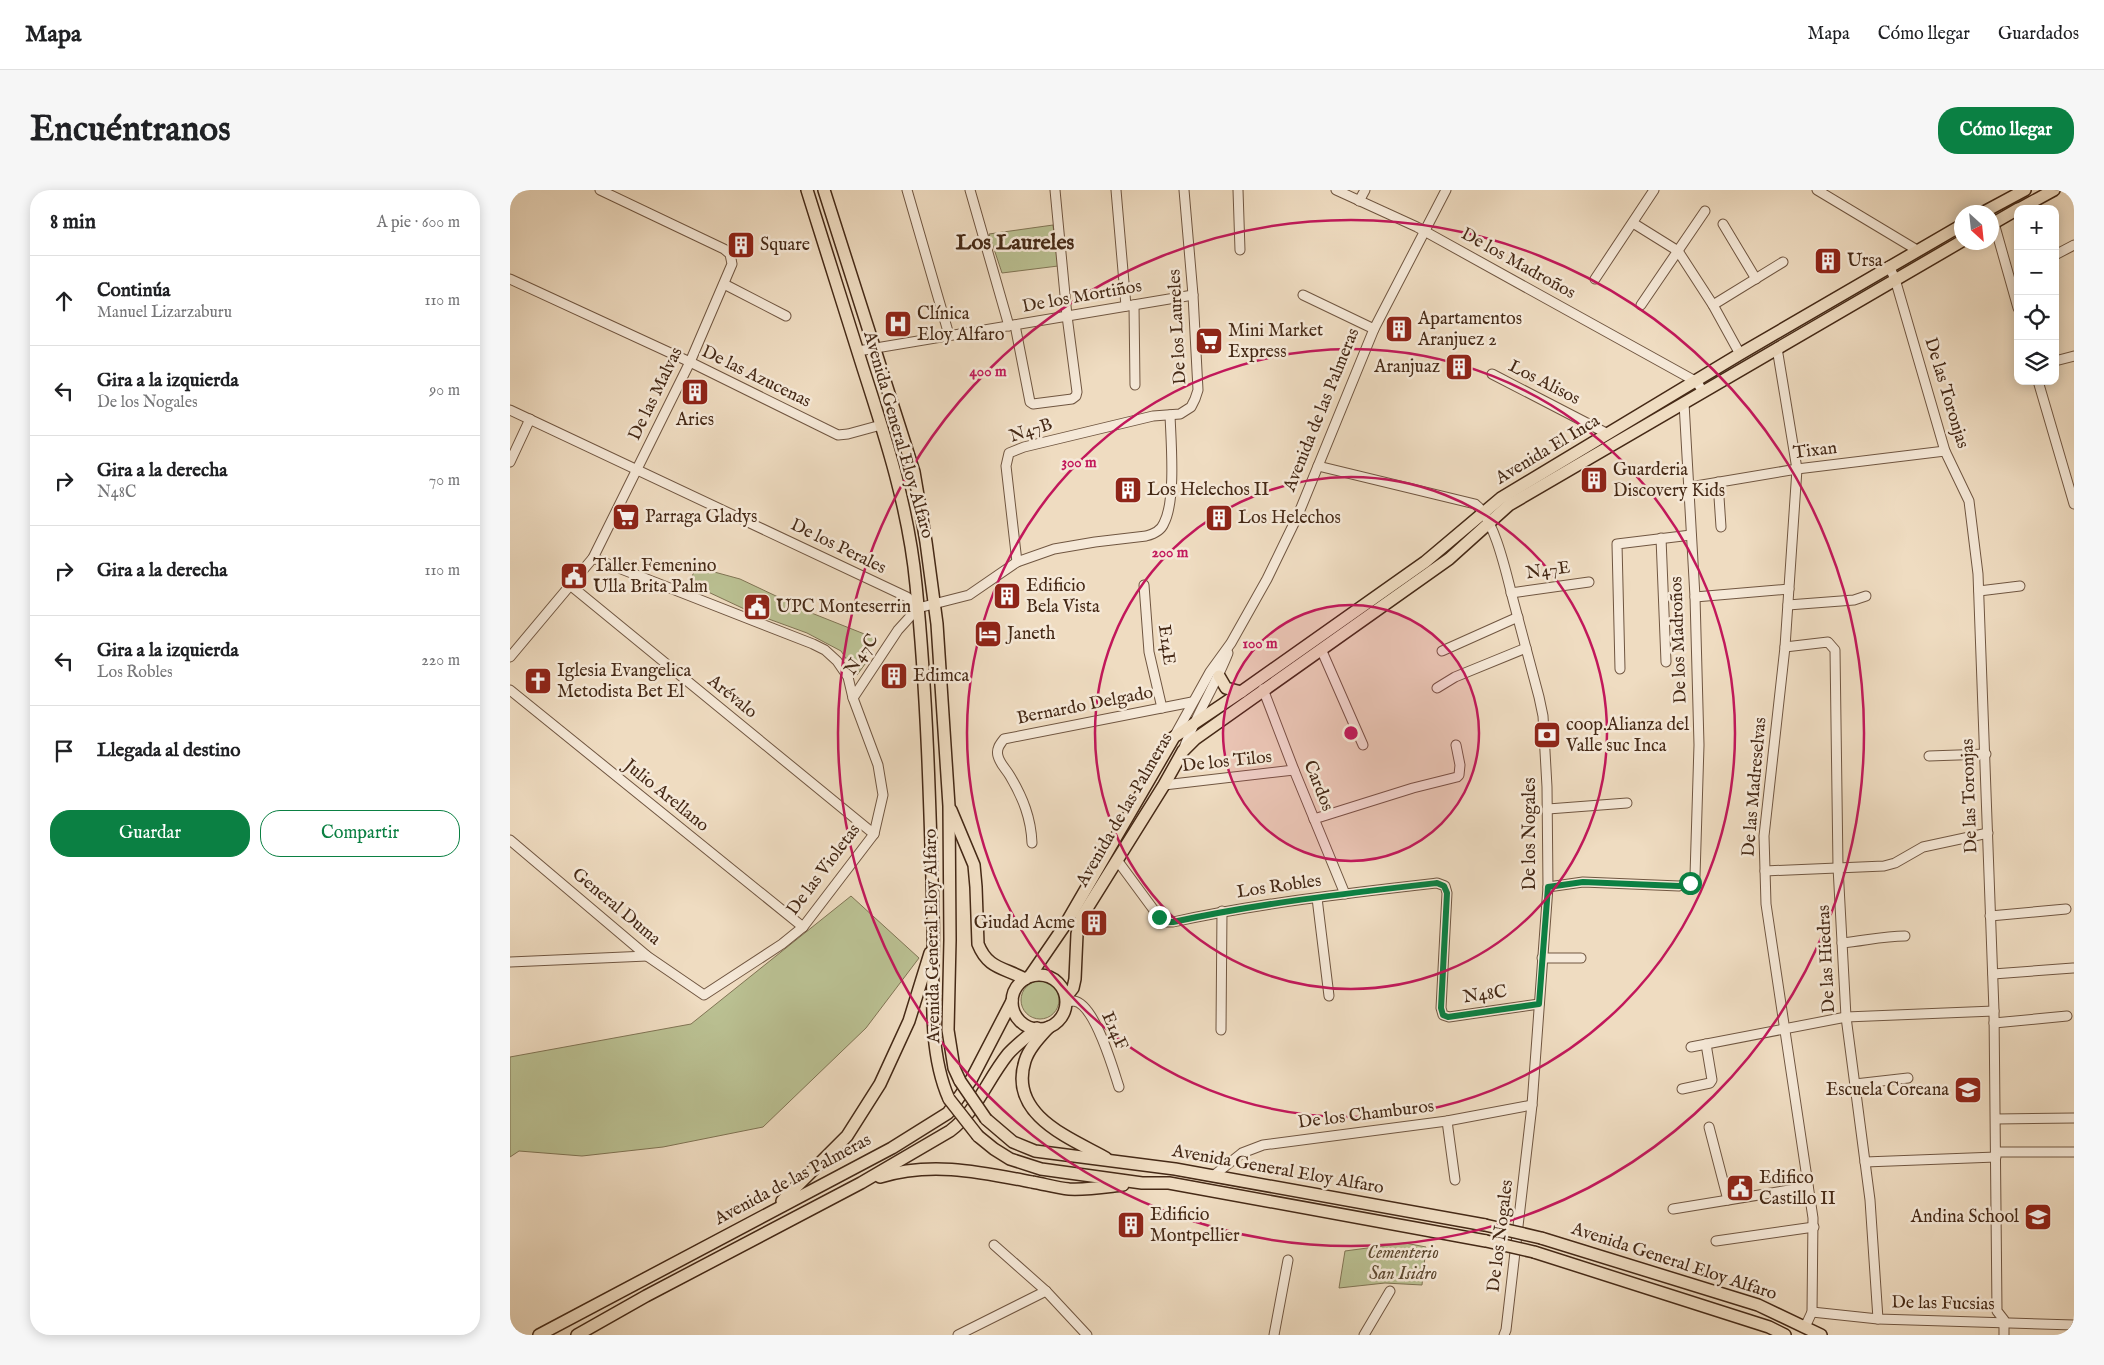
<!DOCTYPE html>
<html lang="es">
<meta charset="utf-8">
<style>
body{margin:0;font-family:"IM FELL English",serif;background:#f6f6f6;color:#202124}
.controls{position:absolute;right:15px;top:15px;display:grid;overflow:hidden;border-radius:10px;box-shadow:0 2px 12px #0003}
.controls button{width:45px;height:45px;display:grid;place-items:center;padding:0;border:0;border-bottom:1px solid #e0e0e0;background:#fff;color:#202124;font:25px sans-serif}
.compass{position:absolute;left:1444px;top:15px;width:45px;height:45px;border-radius:50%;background:#fff;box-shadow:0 2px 12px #0003;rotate:153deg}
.stop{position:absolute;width:15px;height:15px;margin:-11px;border:4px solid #0b8043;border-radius:50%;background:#fff}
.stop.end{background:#0b8043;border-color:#fff;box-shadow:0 1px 5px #0008}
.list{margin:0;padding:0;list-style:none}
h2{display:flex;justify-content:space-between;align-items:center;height:65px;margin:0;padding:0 20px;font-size:21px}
h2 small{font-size:16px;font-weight:400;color:#757577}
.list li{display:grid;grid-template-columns:32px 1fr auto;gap:15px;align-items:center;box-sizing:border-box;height:90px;padding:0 20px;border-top:1px solid #e0e0e0}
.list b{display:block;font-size:19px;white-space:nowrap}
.list p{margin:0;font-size:16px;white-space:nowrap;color:#757577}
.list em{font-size:16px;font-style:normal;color:#757577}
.actions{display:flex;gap:10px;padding:15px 20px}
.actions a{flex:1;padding:11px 0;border:1px solid #0b8043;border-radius:20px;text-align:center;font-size:18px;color:#0b8043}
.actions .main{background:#0b8043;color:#fff}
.icon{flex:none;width:28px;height:28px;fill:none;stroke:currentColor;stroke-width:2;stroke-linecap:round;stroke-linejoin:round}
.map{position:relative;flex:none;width:1564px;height:1145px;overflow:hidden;border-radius:20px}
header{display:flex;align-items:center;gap:30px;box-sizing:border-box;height:70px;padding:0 25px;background:#fff;border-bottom:1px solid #e0e0e0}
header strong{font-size:24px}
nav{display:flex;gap:28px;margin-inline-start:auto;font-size:18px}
.intro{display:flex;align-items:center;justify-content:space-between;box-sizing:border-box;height:120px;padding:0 30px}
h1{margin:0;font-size:35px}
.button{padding:12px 22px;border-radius:20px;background:#0b8043;color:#fff;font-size:18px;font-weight:700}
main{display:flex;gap:30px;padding:0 30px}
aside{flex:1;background:#fff;border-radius:20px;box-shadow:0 2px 12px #0003}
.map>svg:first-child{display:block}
.green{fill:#bac092;stroke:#807454}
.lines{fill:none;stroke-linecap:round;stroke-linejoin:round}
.minor-casing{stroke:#705641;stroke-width:11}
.major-casing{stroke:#452916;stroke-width:14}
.minor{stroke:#f5e8d7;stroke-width:9}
.major{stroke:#efdcc1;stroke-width:11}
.major-bridge-casing{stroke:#452916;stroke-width:14;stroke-linecap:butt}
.major-bridge{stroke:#efdcc1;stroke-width:11}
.route{stroke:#0b8043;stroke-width:6}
.ring{fill:none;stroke:#c2185b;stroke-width:2.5}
.labels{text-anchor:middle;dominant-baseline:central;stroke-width:5;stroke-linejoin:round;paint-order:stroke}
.poi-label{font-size:18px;fill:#452916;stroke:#f5e8d7;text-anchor:start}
.street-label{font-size:18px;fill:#452916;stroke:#f5e8d7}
.park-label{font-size:18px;font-style:italic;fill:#5c472f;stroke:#f5e8d7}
.district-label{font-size:22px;font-weight:bold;fill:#452916;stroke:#f5e8d7}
.centre{fill:#c2185b;stroke:#f5e8d7;stroke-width:2.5}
.ring-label{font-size:15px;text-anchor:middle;font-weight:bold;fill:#c2185b;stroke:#f5e8d7;stroke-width:5;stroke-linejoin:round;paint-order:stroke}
</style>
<header>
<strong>Mapa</strong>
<nav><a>Mapa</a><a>Cómo llegar</a><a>Guardados</a></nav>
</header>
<div class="intro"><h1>Encuéntranos</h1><a class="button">Cómo llegar</a></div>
<main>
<aside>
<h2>8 min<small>A pie · 600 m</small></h2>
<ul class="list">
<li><svg class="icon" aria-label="ahead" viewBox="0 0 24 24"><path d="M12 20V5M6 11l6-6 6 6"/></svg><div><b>Continúa</b><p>Manuel Lizarzaburu</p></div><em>110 m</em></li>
<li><svg class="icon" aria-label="left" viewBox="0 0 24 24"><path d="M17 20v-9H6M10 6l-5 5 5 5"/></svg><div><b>Gira a la izquierda</b><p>De los Nogales</p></div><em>90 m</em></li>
<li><svg class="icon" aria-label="right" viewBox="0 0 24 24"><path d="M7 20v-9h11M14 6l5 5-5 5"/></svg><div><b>Gira a la derecha</b><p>N48C</p></div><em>70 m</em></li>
<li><svg class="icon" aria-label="right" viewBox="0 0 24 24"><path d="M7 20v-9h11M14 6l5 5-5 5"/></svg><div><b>Gira a la derecha</b></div><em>110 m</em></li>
<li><svg class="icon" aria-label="left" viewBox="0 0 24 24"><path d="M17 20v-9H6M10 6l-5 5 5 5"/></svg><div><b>Gira a la izquierda</b><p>Los Robles</p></div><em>220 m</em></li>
<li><svg class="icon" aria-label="arrive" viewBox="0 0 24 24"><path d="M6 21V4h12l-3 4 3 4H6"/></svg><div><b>Llegada al destino</b></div></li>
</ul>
<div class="actions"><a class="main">Guardar</a><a>Compartir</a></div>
</aside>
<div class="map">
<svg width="1564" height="1145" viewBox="0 0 1564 1145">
<rect width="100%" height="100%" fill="#efdcc1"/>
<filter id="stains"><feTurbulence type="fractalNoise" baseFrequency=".004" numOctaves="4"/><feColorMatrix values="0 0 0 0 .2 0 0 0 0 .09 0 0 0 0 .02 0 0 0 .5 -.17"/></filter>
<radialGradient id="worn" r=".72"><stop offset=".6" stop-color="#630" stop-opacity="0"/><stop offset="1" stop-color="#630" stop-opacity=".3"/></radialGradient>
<g class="green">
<path d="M543 35 548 76 492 83 479 44Z"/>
<path d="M186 377 230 389 304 424 367 449 360 455 356 464 358 470 347 485 331 461 297 443 245 424 196 401 178 396Z"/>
<path d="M341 706 409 768 356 838 253 937 153 957 72 966 9 961 0 967V867L181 834Z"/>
<circle cx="530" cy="810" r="19"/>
<path d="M895 1053 916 1057 912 1095 875 1093 829 1098 835 1061Z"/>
</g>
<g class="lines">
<g class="minor-casing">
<g id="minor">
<path d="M397 0 439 145"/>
<path d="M460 0 499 136"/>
<path d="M606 0 616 116"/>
<path d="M728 0 730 60"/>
<path d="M826 0 907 37 1187 192 1193 202"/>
<path d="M1307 0 1407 60"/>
<path d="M849 11 855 0"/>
<path d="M1123 33 1168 61 1203 115 1230 164"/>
<path d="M1484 33 1508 118"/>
<path d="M1213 34 1246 89"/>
<path d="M1545 65 1564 55"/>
<path d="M1379 76 1385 89 1435 261 1459 311 1468 384 1484 821 1487 1121 1494 1130V1145"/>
<path d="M0 89 180 172 328 245 338 244 371 235"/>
<path d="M1085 89 1144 0"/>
<path d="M214 94 276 126"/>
<path d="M793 105 864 139"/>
<path d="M624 115 625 195"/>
<path d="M1131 115 1195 21"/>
<path d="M1203 115 1273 72"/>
<path d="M505 135 520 212 523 214 562 209 566 206 567 202 557 126 545 0"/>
<path d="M1267 158 1287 279 1275 457 1254 646 1256 714 1303 1028 1302 1122 1295 1137"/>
<path d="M348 161 683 105"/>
<path d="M1545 171 1564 166"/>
<path d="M982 184 1098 244"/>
<path d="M1528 191 1564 314"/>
<path d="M0 220 397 407 408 418"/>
<path d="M0 272 20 229"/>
<path d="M808 276 965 314C986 329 998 392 1005 417 1013 447 1021 477 1029 507L1033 526 1037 597 1038 697 1022 915 996 1140 994 1145"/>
<path d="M1208 292 1211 337"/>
<path d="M1180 297 1287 279 1435 261"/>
<path d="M1151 348 1156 472"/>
<path d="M507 372 496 276 499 263 514 257 643 226 670 224 681 217 685 209 688 200 683 105 674 0"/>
<path d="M60 395 364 644"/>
<path d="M634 395 639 462 652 518"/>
<path d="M1469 401 1510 396"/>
<path d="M1001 403 1079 392"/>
<path d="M1185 407 1279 399"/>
<path d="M1278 415 1344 410 1356 406"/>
<path d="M408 418 459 405 507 372 544 359 585 352 636 346C644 344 651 341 654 333 666 310 661 252 660 225"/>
<path d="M1275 457 1318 452 1325 460 1328 677 1336 827 1360 1010 1368 1129"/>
<path d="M811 459 853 555"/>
<path d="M932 461 1008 427"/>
<path d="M0 467 83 368 180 172 222 74 220 64 214 59 90 0"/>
<path d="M1110 479 1107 354 1181 345"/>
<path d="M927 498 945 487 1016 458"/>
<path d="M753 499 784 580 835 704"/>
<path d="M0 500 293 737"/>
<path d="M343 508 388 440 408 418"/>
<path d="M664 547 700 482 721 453 757 389 788 325 864 139 936 0"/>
<path d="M674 558C686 525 705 496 718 463"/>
<path d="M1419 566 1476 564"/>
<path d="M654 595 784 580"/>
<path d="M1038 619 1117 613"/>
<path d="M804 629 903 598 947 587 949 585 950 575 946 555"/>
<path d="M0 650 137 766 194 805 272 754 293 737 364 644 373 605 368 575 343 508 338 487 327 471 315 460 303 454 83 368"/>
<path d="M522 653C521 628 513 608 500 586 496 579 490 574 488 566 486 559 490 554 494 549L682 512"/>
<path d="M607 670 649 727 655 732H663C750 713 839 703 927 693L935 696 937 703 931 818 933 825 939 827 1029 814"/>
<path d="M1255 681 1374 676 1385 673 1413 657 1478 643"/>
<path d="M1038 697 1073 692 1169 696 1180 693 1185 686 1189 555 1185 407 1174 213"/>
<path d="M807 708 819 806"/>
<path d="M1480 726 1556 719"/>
<path d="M1332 753C1354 751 1373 746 1395 746"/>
<path d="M1032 768H1071"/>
<path d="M0 772 137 766"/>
<path d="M1483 784 1563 778"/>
<path d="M556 812C557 812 563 811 564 811 585 814 603 879 609 897"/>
<path d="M1484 833 1557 826"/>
<path d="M711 840 712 721"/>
<path d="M1181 857 1336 827 1484 821"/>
<path d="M1345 894 1398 888"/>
<path d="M1172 899 1200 893 1202 890 1196 854"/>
<path d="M1486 929 1564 928"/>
<path d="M937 931 945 990"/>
<path d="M1199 937 1218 1010"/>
<path d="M1486 962H1564"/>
<path d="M1355 972 1486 967"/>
<path d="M703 986 732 963 753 955 937 931 1022 915"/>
<path d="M1163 1019 1298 997"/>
<path d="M1206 1051 1304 1037"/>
<path d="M484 1055 536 1101 577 1145"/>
<path d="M1302 1122 1368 1129 1564 1135"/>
<path d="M448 1145 536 1101"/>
<path d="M764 1145 778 1070"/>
<path d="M854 1145 880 1101"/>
</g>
</g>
<g class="major-casing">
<g id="major">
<path d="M297 0C316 59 334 119 353 178 376 249 399 320 406 395 417 504 420 615 423 725 425 784 415 855 439 909"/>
<path d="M314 0 404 282 416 352 427 434 439 616 440 750 438 840 444 878 450 891"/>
<path d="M1509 19 1544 0"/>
<path d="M1474 22 1515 0"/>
<path d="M1482 34 1508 19"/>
<path d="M709 486 716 498 731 502"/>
<path d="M441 620 464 675 466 697 468 754C478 779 493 777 515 789"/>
<circle cx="529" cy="812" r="27"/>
<path d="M520 786 555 735 664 547 731 502 915 372 991 308 1230 164 1452 35"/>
<path d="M556 807 563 798 565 789 567 744 571 728 654 595 673 561 685 549 939 369 999 315 1452 51"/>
<path d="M539 837C530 847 519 858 515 871 498 925 560 948 596 968"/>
<path d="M476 929 503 952 525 961 665 979 975 1035"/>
<path d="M468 946 484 959 500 969 531 979 632 993H659L976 1051"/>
<path d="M370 987C421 971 470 982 522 992 534 994 547 998 559 999 577 1000 595 997 613 995"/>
<path d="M272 1011 337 946 370 894 399 831 420 763"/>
<path d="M1031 1048 1248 1115 1311 1145"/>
<path d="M1024 1062 1259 1137 1275 1145"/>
<path d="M29 1145 382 958 438 923 461 890 502 811"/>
<path d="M67 1145 136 1106 351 993 440 941C467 921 477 890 498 864 506 855 517 847 527 838"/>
</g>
</g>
<use href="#minor" class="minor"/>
<use href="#major" class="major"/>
<g class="major-bridge-casing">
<g id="major-bridge">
<path d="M450 891 476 929"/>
<path d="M439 909 468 946"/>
<path d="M975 1035 1031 1048"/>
<path d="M976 1051 1024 1062"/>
</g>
</g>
<use href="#major-bridge" class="major-bridge"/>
</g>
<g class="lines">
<path class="route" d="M649 727 655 732H663C750 713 839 703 927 693L934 696 937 703 931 818 933 825 938 827 1029 814 1038 697 1073 692 1169 696 1180 693"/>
</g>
<circle cx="841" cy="543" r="128" fill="#c2185b" fill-opacity=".12"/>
<g class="ring">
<circle cx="841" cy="543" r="128"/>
<circle cx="841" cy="543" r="256"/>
<circle cx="841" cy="543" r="384"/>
<circle cx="841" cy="543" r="513"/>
</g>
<defs>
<g id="building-square" transform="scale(1.4375)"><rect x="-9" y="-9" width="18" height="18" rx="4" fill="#8f2418" stroke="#f5e8d7"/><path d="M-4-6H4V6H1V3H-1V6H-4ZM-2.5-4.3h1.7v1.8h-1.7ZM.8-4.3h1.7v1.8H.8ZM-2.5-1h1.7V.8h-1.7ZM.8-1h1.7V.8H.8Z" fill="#fff"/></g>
<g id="hospital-square" transform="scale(1.4375)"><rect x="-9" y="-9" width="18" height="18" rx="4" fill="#8f2418" stroke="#f5e8d7"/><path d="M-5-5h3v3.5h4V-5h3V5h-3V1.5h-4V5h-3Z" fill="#fff"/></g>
<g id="supermarket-square" transform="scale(1.4375)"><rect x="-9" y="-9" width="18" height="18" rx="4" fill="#8f2418" stroke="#f5e8d7"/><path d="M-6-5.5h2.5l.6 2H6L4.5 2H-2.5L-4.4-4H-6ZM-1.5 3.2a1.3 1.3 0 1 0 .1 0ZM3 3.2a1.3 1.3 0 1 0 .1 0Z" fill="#fff"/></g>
<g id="civic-square" transform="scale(1.4375)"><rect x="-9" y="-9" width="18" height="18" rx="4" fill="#8f2418" stroke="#f5e8d7"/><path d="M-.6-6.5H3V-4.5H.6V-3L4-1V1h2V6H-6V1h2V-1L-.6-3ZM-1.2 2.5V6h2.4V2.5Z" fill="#fff"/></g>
<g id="hotel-square" transform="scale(1.4375)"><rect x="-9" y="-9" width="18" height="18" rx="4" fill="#8f2418" stroke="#f5e8d7"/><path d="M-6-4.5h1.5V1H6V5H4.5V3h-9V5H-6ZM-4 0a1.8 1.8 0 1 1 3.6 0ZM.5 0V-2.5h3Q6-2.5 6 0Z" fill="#fff"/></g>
<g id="church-square" transform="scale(1.4375)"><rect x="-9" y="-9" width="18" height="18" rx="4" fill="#8f2418" stroke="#f5e8d7"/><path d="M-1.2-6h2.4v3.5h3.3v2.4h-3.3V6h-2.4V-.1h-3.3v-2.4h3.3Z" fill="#fff"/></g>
<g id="bank-square" transform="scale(1.4375)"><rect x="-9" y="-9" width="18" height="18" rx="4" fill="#8f2418" stroke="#f5e8d7"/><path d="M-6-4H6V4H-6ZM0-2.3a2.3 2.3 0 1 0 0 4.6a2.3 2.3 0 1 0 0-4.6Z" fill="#fff"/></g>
<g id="school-square" transform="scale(1.4375)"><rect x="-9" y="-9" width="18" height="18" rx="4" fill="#8f2418" stroke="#f5e8d7"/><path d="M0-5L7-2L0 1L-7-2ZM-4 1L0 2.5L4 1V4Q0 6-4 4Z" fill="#fff"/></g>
</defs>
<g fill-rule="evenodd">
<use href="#building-square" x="231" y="55"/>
<use href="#building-square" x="1318" y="71"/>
<use href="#hospital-square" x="388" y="134"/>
<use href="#building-square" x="889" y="139"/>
<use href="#supermarket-square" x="699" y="151"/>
<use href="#building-square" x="949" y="177"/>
<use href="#building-square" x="185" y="202"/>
<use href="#building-square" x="1084" y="290"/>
<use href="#building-square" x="618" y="300"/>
<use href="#supermarket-square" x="116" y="327"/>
<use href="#building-square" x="709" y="328"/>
<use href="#civic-square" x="64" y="386"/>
<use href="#building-square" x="497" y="406"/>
<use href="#civic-square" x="247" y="417"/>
<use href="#hotel-square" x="478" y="444"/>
<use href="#building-square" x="384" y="486"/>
<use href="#church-square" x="28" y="491"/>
<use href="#bank-square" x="1037" y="545"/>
<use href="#building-square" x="584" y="733"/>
<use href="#school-square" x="1458" y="900"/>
<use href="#civic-square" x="1230" y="998"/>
<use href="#school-square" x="1528" y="1027"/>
<use href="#building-square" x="621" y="1035"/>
</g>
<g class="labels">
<g class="poi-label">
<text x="250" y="55">Square</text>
<text x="1337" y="71">Ursa</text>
<text x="407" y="124">Clínica<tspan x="407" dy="21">Eloy Alfaro</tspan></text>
<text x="908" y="129">Apartamentos<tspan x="908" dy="21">Aranjuez 2</tspan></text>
<text x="718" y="141">Mini Market<tspan x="718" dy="21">Express</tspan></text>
<text x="930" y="177" text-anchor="end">Aranjuaz</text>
<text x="185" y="230" text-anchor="middle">Aries</text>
<text x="1103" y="280">Guarderia<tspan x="1103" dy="21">Discovery Kids</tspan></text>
<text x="637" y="300">Los Helechos II</text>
<text x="135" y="327">Parraga Gladys</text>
<text x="728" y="328">Los Helechos</text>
<text x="83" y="376">Taller Femenino<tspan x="83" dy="21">Ulla Brita Palm</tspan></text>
<text x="516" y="396">Edificio<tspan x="516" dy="21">Bela Vista</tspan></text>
<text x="266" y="417">UPC Monteserrin</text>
<text x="497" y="444">Janeth</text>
<text x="47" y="481">Iglesia Evangelica<tspan x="47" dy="21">Metodista Bet El</tspan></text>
<text x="403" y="486">Edimca</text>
<text x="1056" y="535">coop.Alianza del<tspan x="1056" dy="21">Valle suc Inca</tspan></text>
<text x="565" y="733" text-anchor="end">Giudad Acme</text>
<text x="1439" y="900" text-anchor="end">Escuela Coreana</text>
<text x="1249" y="988">Edifico<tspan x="1249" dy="21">Castillo II</tspan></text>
<text x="640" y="1025">Edificio<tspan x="640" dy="21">Montpellier</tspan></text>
<text x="1509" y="1027" text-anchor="end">Andina School</text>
</g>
<g class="street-label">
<text transform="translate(1008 74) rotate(29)">De los Madroños</text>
<text transform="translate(572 107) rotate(-10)">De los Mortiños</text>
<text transform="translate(668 137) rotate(-93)">De los Laureles</text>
<text transform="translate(246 187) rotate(26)">De las Azucenas</text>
<text transform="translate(1034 193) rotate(27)">Los Alisos</text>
<text transform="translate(1436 203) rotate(73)">De las Toronjas</text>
<text transform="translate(146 204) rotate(-64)">De las Malvas</text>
<text transform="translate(812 220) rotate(-68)">Avenida de las Palmeras</text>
<text transform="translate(521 241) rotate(-18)">N47B</text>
<text transform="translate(388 245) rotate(74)">Avenida General Eloy Alfaro</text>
<text transform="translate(1038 260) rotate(-31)">Avenida El Inca</text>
<text transform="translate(1305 261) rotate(-7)">Tixan</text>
<text transform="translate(328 357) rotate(26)">De los Perales</text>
<text transform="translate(1038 381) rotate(-8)">N47E</text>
<text transform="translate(1169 450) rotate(-92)">De los Madroños</text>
<text transform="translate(656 455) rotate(82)">E14E</text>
<text transform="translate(352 465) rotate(-56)">N47C</text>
<text transform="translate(222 507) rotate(39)">Arévalo</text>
<text transform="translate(575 516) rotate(-11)">Bernardo Delgado</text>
<text transform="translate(717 572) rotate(-6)">De los Tilos</text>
<text transform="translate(808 596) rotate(68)">Cardos</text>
<text transform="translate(1245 597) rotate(-85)">De las Madreselvas</text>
<text transform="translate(156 606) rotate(39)">Julio Arellano</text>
<text transform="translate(1460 606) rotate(-92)">De las Toronjas</text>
<text transform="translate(615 620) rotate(-60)">Avenida de las Palmeras</text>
<text transform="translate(1020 644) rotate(-90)">De los Nogales</text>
<text transform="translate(314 680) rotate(-53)">De las Violetas</text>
<text transform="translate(769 697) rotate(-8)">Los Robles</text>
<text transform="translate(106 717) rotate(40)">General Duma</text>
<text transform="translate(423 746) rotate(-91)">Avenida General Eloy Alfaro</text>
<text transform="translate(1317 769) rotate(-93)">De las Hiedras</text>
<text transform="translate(975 805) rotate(-8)">N48C</text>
<text transform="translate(604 841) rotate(66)">E14F</text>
<text transform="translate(856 925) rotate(-7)">De los Chamburos</text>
<text transform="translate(768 980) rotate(10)">Avenida General Eloy Alfaro</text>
<text transform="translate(283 990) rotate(-28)">Avenida de las Palmeras</text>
<text transform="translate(991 1046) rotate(-83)">De los Nogales</text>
<text transform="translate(1164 1072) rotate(18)">Avenida General Eloy Alfaro</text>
<text transform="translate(1433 1114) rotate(1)">De las Fucsias</text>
</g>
<g class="park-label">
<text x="893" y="1063">Cementerio<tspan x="893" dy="21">San Isidro</tspan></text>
</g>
<g class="district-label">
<text x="505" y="53">Los Laureles</text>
</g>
</g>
<circle cx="841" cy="543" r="8" class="centre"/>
<g class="ring-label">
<text x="478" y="186">400 m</text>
<text x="569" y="277">300 m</text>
<text x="660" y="367">200 m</text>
<text x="750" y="458">100 m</text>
</g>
<rect width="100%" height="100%" filter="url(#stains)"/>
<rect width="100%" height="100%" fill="url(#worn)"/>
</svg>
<div class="controls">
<button>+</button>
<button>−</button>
<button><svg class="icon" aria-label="locate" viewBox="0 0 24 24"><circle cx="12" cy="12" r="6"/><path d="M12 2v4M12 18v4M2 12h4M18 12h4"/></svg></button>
<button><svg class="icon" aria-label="layers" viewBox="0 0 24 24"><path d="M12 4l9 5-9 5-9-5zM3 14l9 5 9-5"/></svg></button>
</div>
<svg class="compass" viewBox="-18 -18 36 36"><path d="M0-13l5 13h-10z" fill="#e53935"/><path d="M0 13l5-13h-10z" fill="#757577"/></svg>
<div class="stop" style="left:1180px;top:693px"></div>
<div class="stop end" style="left:649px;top:727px"></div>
</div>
</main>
